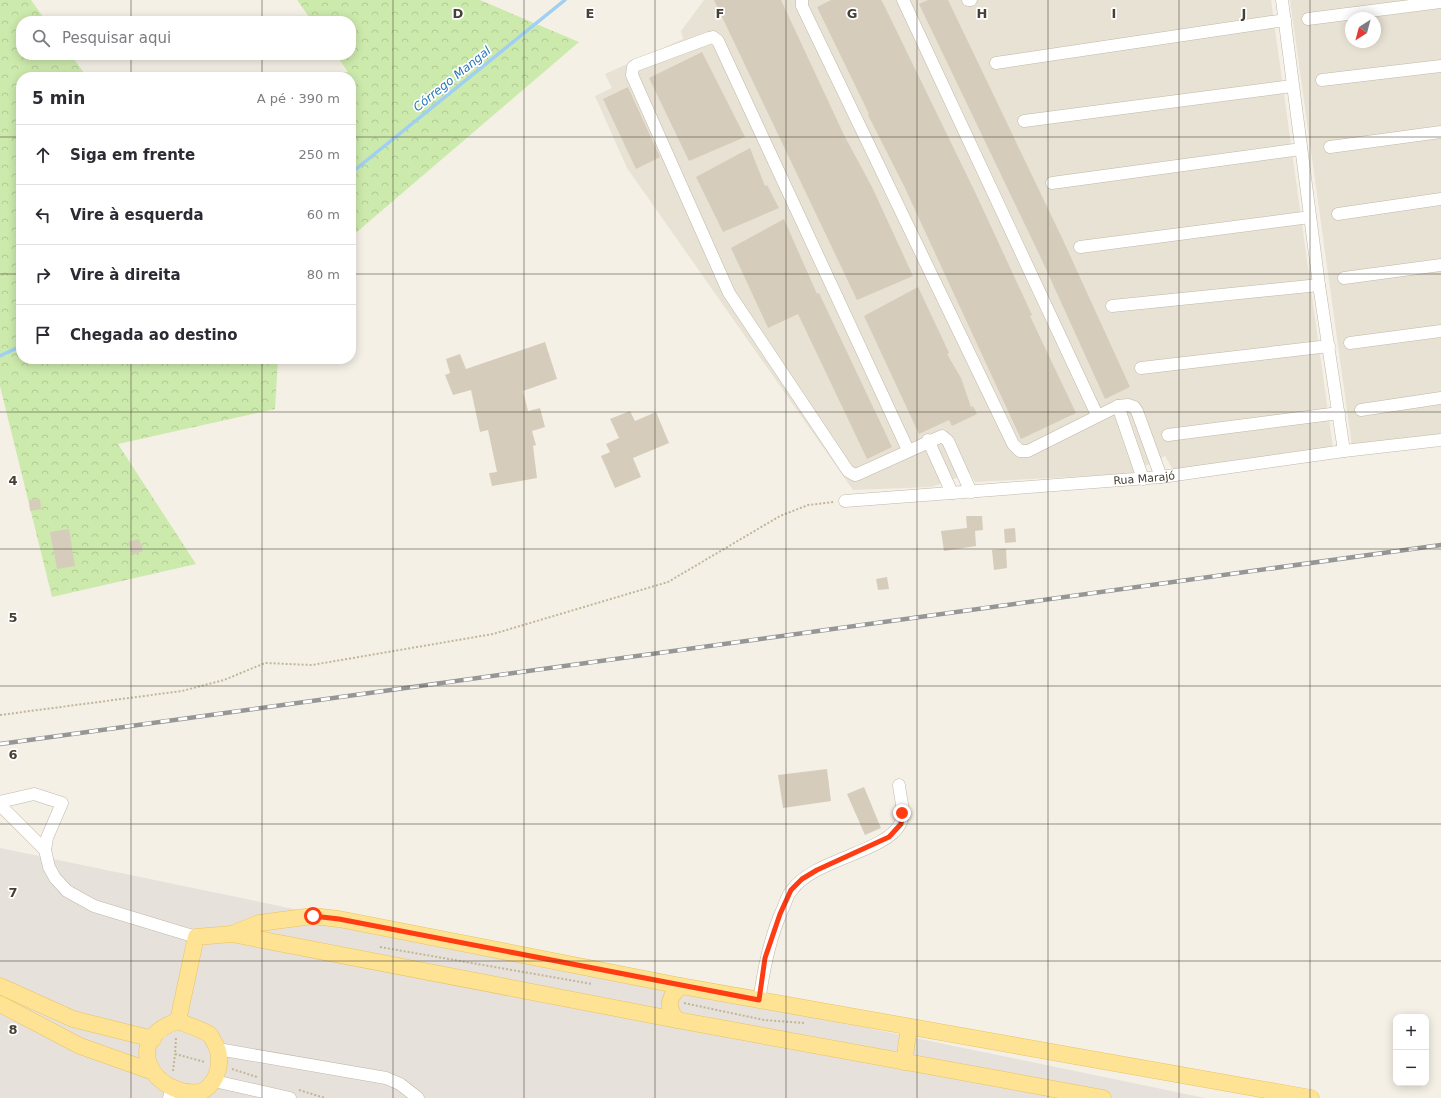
<!DOCTYPE html>
<html lang="pt">
<meta charset="utf-8">
<style>
body{margin:0;font-family:"DejaVu Sans",sans-serif;background:#f7f7f7;color:#2b2b33}
.controls{position:absolute;right:12px;bottom:12px;display:grid;overflow:hidden;border-radius:8px;box-shadow:0 2px 10px #0003}
.controls button{width:36px;height:36px;display:grid;place-items:center;padding:0;border:0;border-bottom:1px solid #e1e1e2;background:#fff;color:#2b2b33;font:20px sans-serif}
.compass{position:absolute;left:1345px;top:12px;width:36px;height:36px;border-radius:50%;background:#fff;box-shadow:0 2px 10px #0003;rotate:216deg}
.stop{position:absolute;width:12px;height:12px;margin:-9px;border:3px solid #ff3c12;border-radius:50%;background:#fff}
.stop.end{background:#ff3c12;border-color:#fff;box-shadow:0 1px 4px #0008}
.list{margin:0;padding:0;list-style:none}
h2{display:flex;justify-content:space-between;align-items:center;height:52px;margin:0;padding:0 16px;font-size:17px}
h2 small{font-size:13px;font-weight:400;color:#7c7c81}
.list li{display:grid;grid-template-columns:26px 1fr auto;gap:12px;align-items:center;box-sizing:border-box;height:60px;padding:0 16px;border-top:1px solid #e1e1e2}
.list b{display:block;font-size:15px;white-space:nowrap}
.list em{font-size:13px;font-style:normal;color:#7c7c81}
.icon{flex:none;width:22px;height:22px;fill:none;stroke:currentColor;stroke-width:2;stroke-linecap:round;stroke-linejoin:round}
.map{position:relative;flex:none;width:1441px;height:1098px;overflow:hidden}
.search{position:absolute;background:#fff;box-shadow:0 2px 10px #0003;left:16px;top:16px;width:340px;height:44px;display:flex;align-items:center;gap:10px;box-sizing:border-box;padding:0 14px;border-radius:16px;color:#7c7c81;font-size:15px}
.panel{position:absolute;background:#fff;box-shadow:0 2px 10px #0003;left:16px;top:72px;width:340px;height:292px;border-radius:16px}
.map>svg:first-child{display:block}
.residential{fill:#e8e2d4;fill-rule:evenodd}
.industrial{fill:#e6e1db}
.forest{fill:url(#forest-crowns)}
.lines{fill:none;stroke-linecap:round;stroke-linejoin:round}
.stream{stroke:#a0cff4;stroke-width:3.5}
.building{fill:#d6ccbb}
.minor-casing{stroke:#c0b8a8;stroke-width:13}
.major-casing{stroke:#e9c35f;stroke-width:17}
.path{stroke:#c2b599;stroke-width:2;stroke-dasharray:2 2;stroke-linecap:butt}
.minor{stroke:#fff;stroke-width:12}
.major{stroke:#ffe394;stroke-width:16}
.rail-casing{stroke:#969696;stroke-width:4.5}
.rail{stroke:#fff;stroke-width:3;stroke-dasharray:9;stroke-linecap:butt}
.route{stroke:#ff3c12;stroke-width:5}
.grid{fill:none;stroke:#474035;stroke-width:1;stroke-opacity:0.55}
.labels{text-anchor:middle;dominant-baseline:central;stroke-width:3.5;stroke-linejoin:round;paint-order:stroke}
.street-label{font-size:11px;fill:#474035;stroke:#fff}
.water-label{font-size:12px;font-style:italic;fill:#2978b8;stroke:#fff}
.grid-label{font-size:13px;text-anchor:middle;font-weight:bold;fill:#474035;stroke:#fff;stroke-width:3.5;stroke-linejoin:round;paint-order:stroke}
</style>
<div class="map">
<svg width="1441" height="1098" viewBox="0 0 1441 1098">
<defs>
<pattern id="forest-crowns" width="20" height="18" patternUnits="userSpaceOnUse"><rect width="20" height="18" fill="#cdeaad"/><path d="M2 6a3 3 0 1 1 6 0M12 15a3 3 0 1 1 6 0" fill="none" stroke="#b1ca95"/></pattern>
</defs>
<rect width="100%" height="100%" fill="#f4f0e6"/>
<g class="residential">
<path d="M704 0H1271L1333 448 1173 470 1165 456 1129 474 975 482 970 473 931 487 853 490 627 168 595 96 612 88 605 74 683 39 681 31Z"/>
<path d="M1290 0H1441V434L1352 446ZM1351 18H1375V42H1351Z"/>
</g>
<path class="industrial" d="M0 848 1205 1098H0Z"/>
<g class="forest">
<path d="M0 0H31L46 21H21V55H71L87 77H21V359H278L275 409 118 444 196 564 52 597 0 386Z"/>
<path d="M297 0H480L579 42 351 237V77H274L348 72 336 55H351V21H312Z"/>
</g>
<g class="lines">
<g class="stream">
<path d="M351 173 565 0"/>
<path d="M0 356 21 346"/>
</g>
</g>
<g class="building">
<path d="M714 0H781L844 135 872 187 913 276 857 300Z"/>
<path d="M831 0H881L884 5 975 192 1026 302 1032 315 1030 316 1076 413 1021 439 904 186 868 115 869 114 817 7Z"/>
<path d="M928 0H948L1063 240 1130 387 1105 399 1040 256 919 4Z"/>
<path d="M702 52 745 137 689 161 649 78Z"/>
<path d="M628 87 660 157 636 169 603 99Z"/>
<path d="M750 148 765 186 767 185 779 208 723 232 696 177Z"/>
<path d="M784 219 817 294 819 293 892 447 867 459 798 314 768 328 731 248Z"/>
<path d="M918 287 943 340 949 353 947 354 961 378 971 407 973 406 977 414 952 426 949 420 919 434 864 316Z"/>
<path d="M545 342 557 379 523 391 528 411 540 408 545 427 532 431 536 445 533 446 537 478 492 486 489 473 497 472 488 430 480 432 471 390 453 395 445 375 450 373 446 359 460 354 466 369Z"/>
<path d="M630 411 635 421 656 412 669 443 633 458 641 477 615 488 601 456 610 452 606 444 619 438 610 419Z"/>
<path d="M40 499 41 509 30 511 29 500Z"/>
<path d="M966 516H982L983 530 975 531 976 546 944 551 941 531 967 528Z"/>
<path d="M1015 528 1016 542 1005 543 1004 529Z"/>
<path d="M69 529 75 566 57 569 50 532Z"/>
<path d="M139 539 143 551 132 555 128 542Z"/>
<path d="M1006 549 1007 568 994 570 992 550Z"/>
<path d="M887 577 889 589 878 590 876 579Z"/>
<path d="M827 769 831 801 783 808 778 775Z"/>
<path d="M864 787 881 828 865 835 847 794Z"/>
</g>
<g class="lines">
<g class="minor-casing">
<g id="minor">
<path d="M802 0V6L1013 444 1020 451H1028L1118 406 1128 405 1134 407 1137 411 1161 477"/>
<path d="M903 0 1097 415"/>
<path d="M968 0H971"/>
<path d="M1282 0 1319 285 1344 451"/>
<path d="M1308 19 1441 2"/>
<path d="M996 63 1285 20"/>
<path d="M1322 80 1441 66"/>
<path d="M1024 121 1292 86"/>
<path d="M1330 147 1441 132"/>
<path d="M1052 183 1301 149"/>
<path d="M1338 214 1441 199"/>
<path d="M1080 247 1310 217"/>
<path d="M1344 278 1441 265"/>
<path d="M1112 306 1319 285"/>
<path d="M1350 343 1441 331"/>
<path d="M1141 368 1329 346"/>
<path d="M1118 406 1143 479"/>
<path d="M1361 410 1441 398"/>
<path d="M1168 435 1339 413"/>
<path d="M928 440 952 493"/>
<path d="M908 450 718 41 713 37 709 38 636 65 633 67 632 75 729 293 848 471 855 475 858 474 942 436 948 441 971 492"/>
<path id="s1" d="M845 501 1161 477 1344 451 1441 440"/>
<path d="M0 802 34 794 62 803 47 838 45 850 49 867 55 878 67 891 94 906 196 937"/>
<path d="M0 805 45 850"/>
<path d="M759 1001C764 968 770 936 784 906 786 901 788 894 792 890 814 859 886 852 900 824 906 814 900 797 899 785"/>
<path d="M218 1049 386 1078 400 1084 418 1098"/>
<path d="M214 1081 290 1098"/>
<path d="M169 1098 170 1094"/>
</g>
</g>
<g class="major-casing">
<g id="major">
<path d="M232 934 259 923 313 916 339 919 681 986 1311 1098"/>
<path d="M0 986 73 1019 153 1039"/>
<path d="M0 1004 80 1046 148 1070"/>
<path d="M677 1020C666 1007 668 997 681 986"/>
<path d="M178 1021 196 937 232 934 677 1020 1103 1098"/>
<path d="M178 1021C188 1025 200 1029 209 1034 211 1036 213 1039 214 1042 224 1058 219 1083 201 1092 153 1098 120 1039 178 1021Z"/>
<path d="M904 1062 909 1027"/>
</g>
</g>
<g class="path">
<path d="M0 715 182 691 224 680 265 663 312 665 493 634 668 582 780 516 808 505 834 502"/>
<path d="M380 947 592 984"/>
<path d="M684 1003 764 1020 804 1023"/>
<path d="M176 1038 175 1054 205 1062"/>
<path d="M232 1069 257 1077"/>
<path d="M173 1071 175 1054"/>
<path d="M299 1090 325 1098"/>
</g>
<use href="#minor" class="minor"/>
<use href="#major" class="major"/>
<g class="rail-casing">
<path id="rail" d="M0 744 1441 545"/>
</g>
<use href="#rail" class="rail"/>
</g>
<g class="lines">
<path class="route" d="M313 916 339 919 759 1000 765 958 780 914 791 890 802 879 817 870 889 837 901 824 902 813"/>
</g>
<path class="grid" d="M131 0V21M262 0V21M393 0V1098M524 0V1098M655 0V1098M786 0V1098M917 0V1098M1048 0V1098M1179 0V1098M1310 0V1098M131 55V77M262 55V77M0 137H21M351 137H1441M0 274H21M351 274H1441M131 359V1098M262 359V1098M0 412H1441M0 549H1441M0 686H1441M0 824H1441M0 961H1441"/>
<g class="labels">
<g class="street-label">
<text stroke="none"><textPath href="#s1" startOffset="300">Rua Marajó</textPath></text>
</g>
<g class="water-label">
<text transform="translate(452 79) rotate(-39)">Córrego Mangal</text>
</g>
</g>
<g class="grid-label">
<text x="458" y="18">D</text>
<text x="590" y="18">E</text>
<text x="720" y="18">F</text>
<text x="852" y="18">G</text>
<text x="982" y="18">H</text>
<text x="1114" y="18">I</text>
<text x="1244" y="18">J</text>
<text x="13" y="485">4</text>
<text x="13" y="622">5</text>
<text x="13" y="759">6</text>
<text x="13" y="897">7</text>
<text x="13" y="1034">8</text>
</g>
</svg>
<div class="controls">
<button>+</button>
<button>−</button>
</div>
<svg class="compass" viewBox="-18 -18 36 36"><path d="M0-13l5 13h-10z" fill="#e53935"/><path d="M0 13l5-13h-10z" fill="#7c7c81"/></svg>
<div class="stop" style="left:313px;top:916px"></div>
<div class="stop end" style="left:902px;top:813px"></div>
<div class="search"><svg class="icon" aria-label="search" viewBox="0 0 24 24"><circle cx="10" cy="10" r="6"/><path d="M15 15l6 6"/></svg>Pesquisar aqui</div>
<section class="panel">
<h2>5 min<small>A pé · 390 m</small></h2>
<ul class="list">
<li><svg class="icon" aria-label="ahead" viewBox="0 0 24 24"><path d="M12 20V5M6 11l6-6 6 6"/></svg><div><b>Siga em frente</b></div><em>250 m</em></li>
<li><svg class="icon" aria-label="left" viewBox="0 0 24 24"><path d="M17 20v-9H6M10 6l-5 5 5 5"/></svg><div><b>Vire à esquerda</b></div><em>60 m</em></li>
<li><svg class="icon" aria-label="right" viewBox="0 0 24 24"><path d="M7 20v-9h11M14 6l5 5-5 5"/></svg><div><b>Vire à direita</b></div><em>80 m</em></li>
<li><svg class="icon" aria-label="arrive" viewBox="0 0 24 24"><path d="M6 21V4h12l-3 4 3 4H6"/></svg><div><b>Chegada ao destino</b></div></li>
</ul>
</section>
</div>
